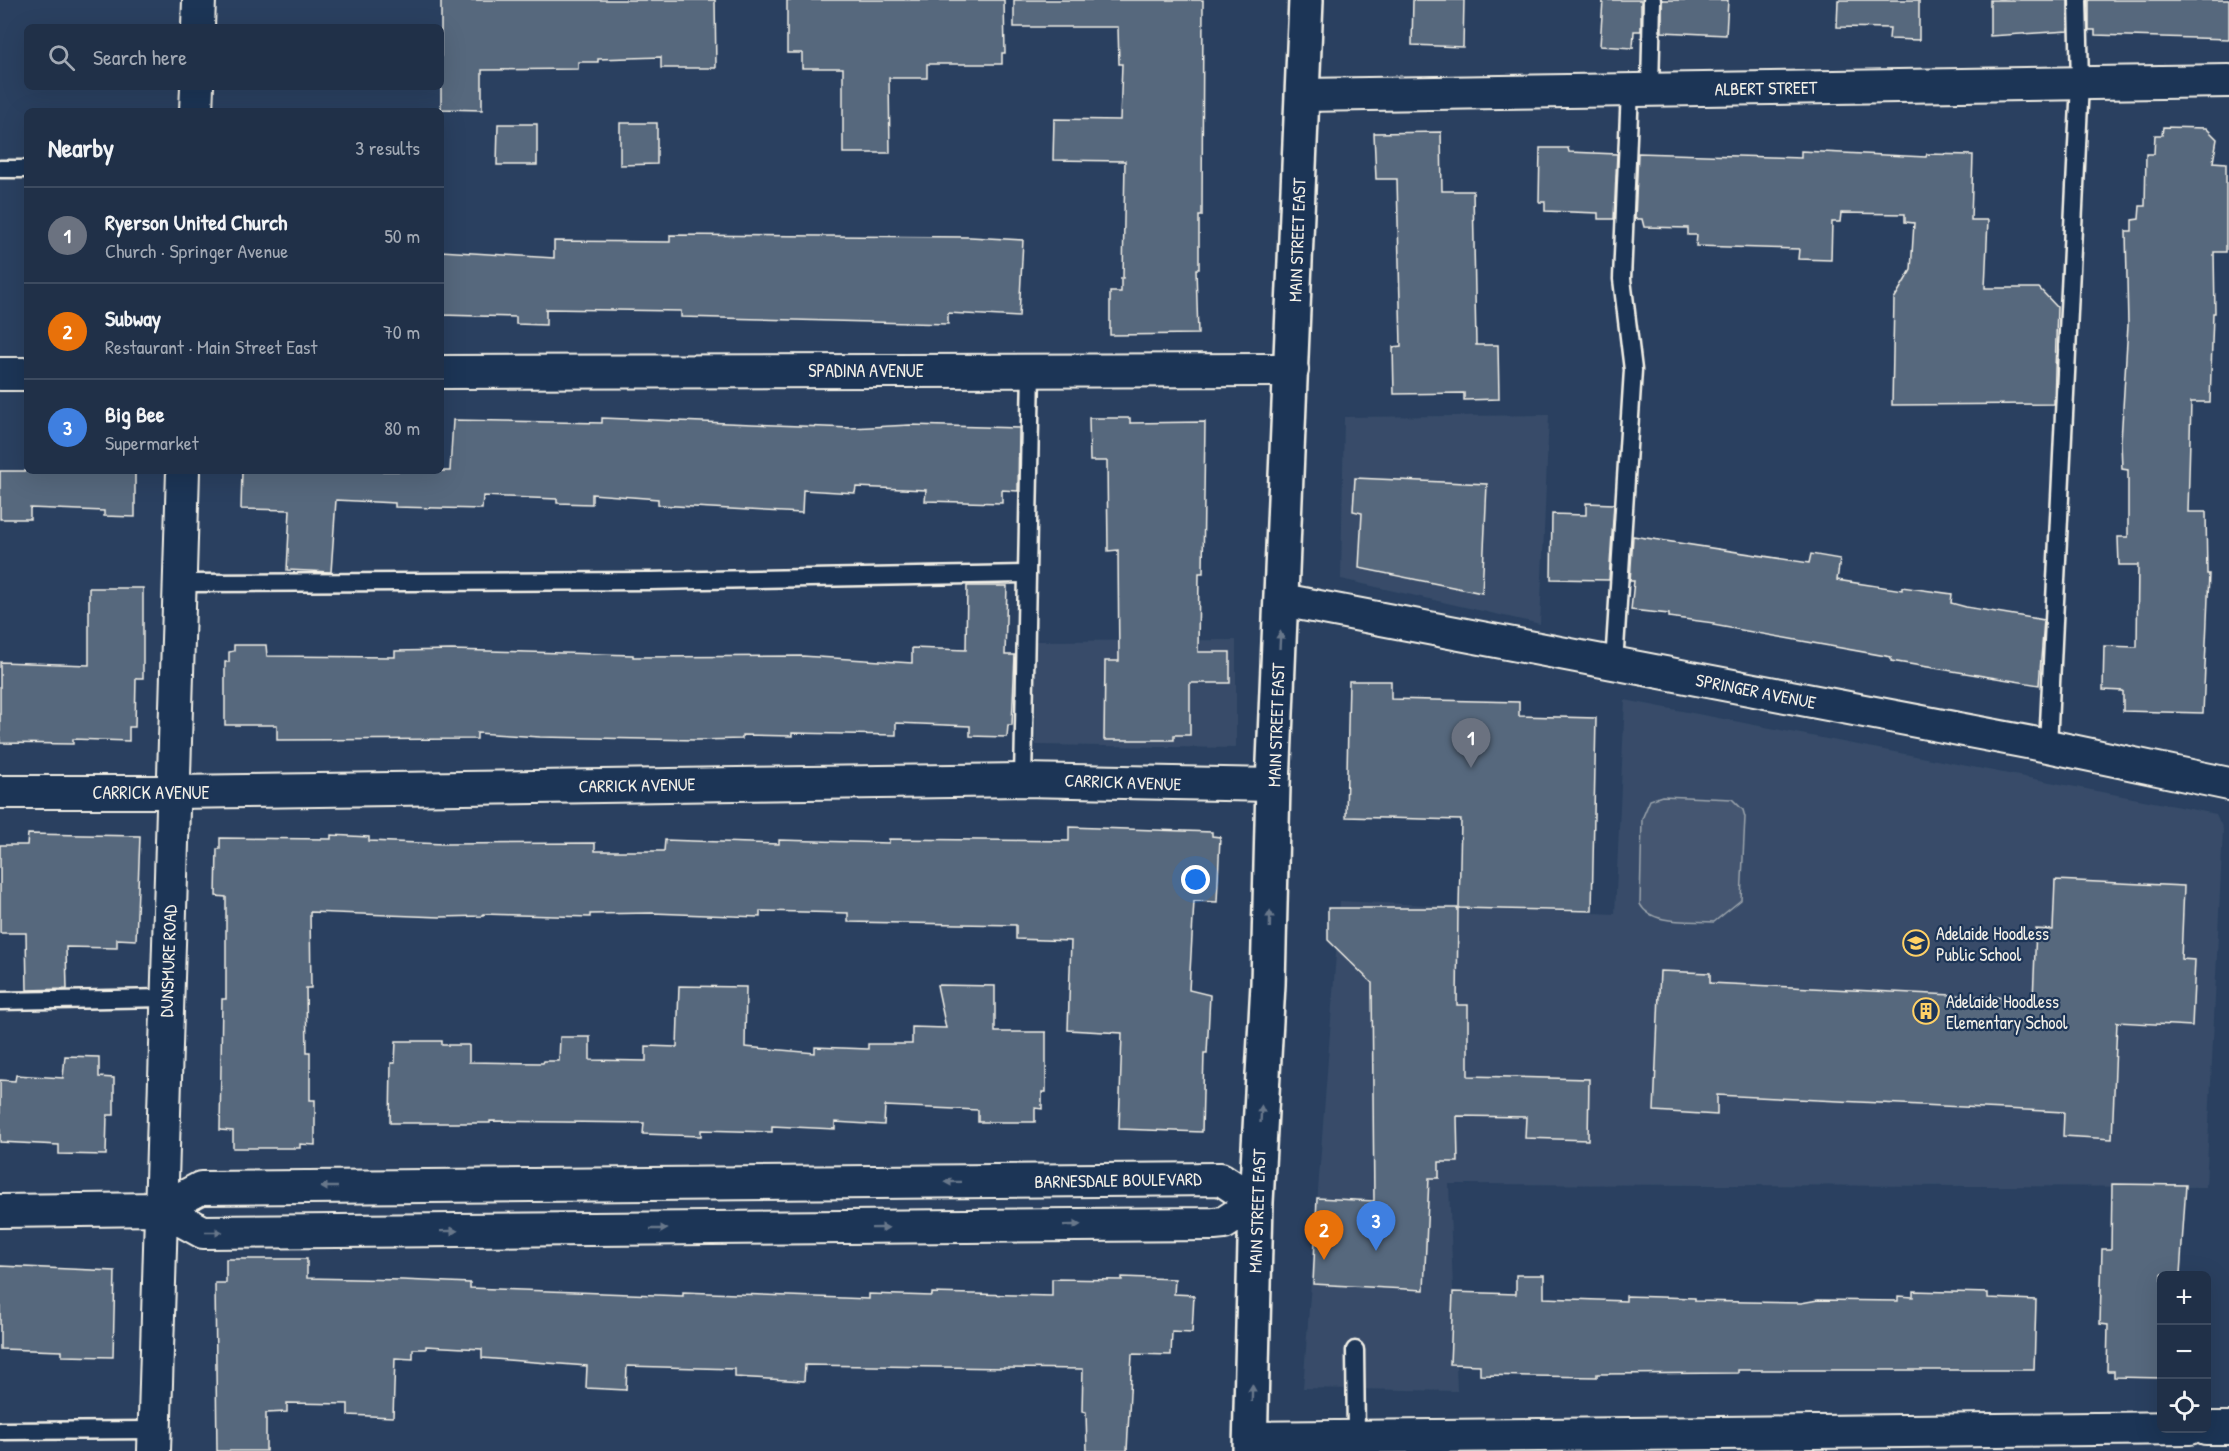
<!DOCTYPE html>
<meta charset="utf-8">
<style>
body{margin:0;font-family:"Patrick Hand",sans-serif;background:#2d3c52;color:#f1f3f6}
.controls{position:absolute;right:18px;bottom:18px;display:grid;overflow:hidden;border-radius:9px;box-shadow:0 6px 24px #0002}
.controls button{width:54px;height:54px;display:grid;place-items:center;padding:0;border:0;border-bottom:2px solid #3d4b60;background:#203048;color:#f1f3f6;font:30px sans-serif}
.you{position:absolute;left:1196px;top:880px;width:21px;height:21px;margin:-15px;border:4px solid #fff;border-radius:50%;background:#1a73e8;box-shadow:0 0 0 9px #1a73e833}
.badge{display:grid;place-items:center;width:39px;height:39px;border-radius:50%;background:#ffd166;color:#fff;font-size:20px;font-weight:700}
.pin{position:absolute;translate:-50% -50px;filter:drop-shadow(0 2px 3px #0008)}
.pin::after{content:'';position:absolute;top:32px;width:21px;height:18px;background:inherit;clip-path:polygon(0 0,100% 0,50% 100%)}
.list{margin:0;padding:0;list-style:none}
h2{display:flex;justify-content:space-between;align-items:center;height:78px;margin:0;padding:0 24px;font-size:26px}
h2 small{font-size:20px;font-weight:400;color:#a2a9b4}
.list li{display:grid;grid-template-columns:39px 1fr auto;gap:18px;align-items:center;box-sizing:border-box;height:96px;padding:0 24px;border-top:2px solid #3d4b60}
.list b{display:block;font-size:22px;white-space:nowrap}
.list p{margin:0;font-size:20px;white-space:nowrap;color:#a2a9b4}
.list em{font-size:20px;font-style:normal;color:#a2a9b4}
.icon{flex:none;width:33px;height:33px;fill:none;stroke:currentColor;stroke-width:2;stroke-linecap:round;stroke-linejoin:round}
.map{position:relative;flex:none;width:2229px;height:1451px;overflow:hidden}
.search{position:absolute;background:#203048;box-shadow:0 6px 24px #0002;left:24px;top:24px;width:420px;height:66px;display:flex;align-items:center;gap:15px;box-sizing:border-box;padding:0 21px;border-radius:9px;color:#a2a9b4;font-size:22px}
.panel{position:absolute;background:#203048;box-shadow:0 6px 24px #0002;left:24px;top:108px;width:420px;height:366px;border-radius:9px}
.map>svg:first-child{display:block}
.built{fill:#374c69}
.green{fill:#445771;stroke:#9ca4ac;stroke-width:1.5}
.building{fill:#56677d;stroke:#f4f1e8;stroke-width:1.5}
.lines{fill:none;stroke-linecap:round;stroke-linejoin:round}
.lane-casing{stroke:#f4f1e8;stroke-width:21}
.street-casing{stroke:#f4f1e8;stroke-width:36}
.primary-casing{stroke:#f4f1e8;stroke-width:38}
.lane{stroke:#1d3557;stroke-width:16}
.street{stroke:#1d3557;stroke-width:32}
.primary{stroke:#1d3557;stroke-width:33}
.oneway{fill:#68778a}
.labels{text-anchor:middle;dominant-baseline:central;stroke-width:4.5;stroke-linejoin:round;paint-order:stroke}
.street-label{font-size:18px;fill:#f4f1e8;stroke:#1d3557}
.poi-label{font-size:18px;fill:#f4f1e8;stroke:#1d3557;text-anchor:start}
</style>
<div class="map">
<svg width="2229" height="1451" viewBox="0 0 2229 1451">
<rect width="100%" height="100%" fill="#2a4060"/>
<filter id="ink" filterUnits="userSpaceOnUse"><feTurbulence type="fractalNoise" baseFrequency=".0167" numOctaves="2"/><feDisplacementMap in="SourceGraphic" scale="12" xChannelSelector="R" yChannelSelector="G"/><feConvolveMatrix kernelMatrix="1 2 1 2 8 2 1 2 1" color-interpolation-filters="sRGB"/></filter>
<g filter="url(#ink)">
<g class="built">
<path d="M1549 415 1540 624 1341 579 1344 417Z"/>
<path d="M1236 640V748L1036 745 1035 641Z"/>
<path d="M1625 700 2216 814 2223 829 2206 1187 1449 1184 1457 1391 1303 1388 1340 901 1615 914Z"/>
</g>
<path class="green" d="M1662 796 1732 799 1743 810 1745 817 1741 900 1714 922C1692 920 1651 926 1640 904L1642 819 1650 800Z"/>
<g class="building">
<path d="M441 0H715L716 68H661V57L598 59V62H578V69L482 70V110L441 109Z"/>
<path d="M787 0H1004L1005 53H1002V64H927V78H889L890 153H843V68H802V53H787Z"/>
<path d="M1014 0H1203L1202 216H1199V269H1196L1198 334 1110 335V292H1121V278H1123L1125 161 1053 160 1054 119 1120 120 1122 64H1119L1118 27H1014Z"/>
<path d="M1413 0H1464L1463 47 1412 45Z"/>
<path d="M1603 0H1641V31H1634L1633 48 1600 46Z"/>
<path d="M1662 0H1728L1726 35 1662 32Z"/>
<path d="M1838 0H1919V40L1889 39 1890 28 1837 27Z"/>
<path d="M1990 0H2068V31L1990 36Z"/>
<path d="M2089 0H2229V39L2095 35V30H2089Z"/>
<path d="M620 123H657V164L620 165Z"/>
<path d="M498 124H537V165H497Z"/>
<path d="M2163 127 2206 128 2217 139 2213 162 2226 163V252H2214L2215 313H2213L2210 402H2191L2188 512H2206L2207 574H2209L2203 713 2123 711V691L2103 690 2104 646 2137 647 2138 565H2119L2118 537H2128V470L2122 469 2121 441 2128 325 2126 231H2132V220L2139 219 2140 206H2145L2146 154H2154L2155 135H2162Z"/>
<path d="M1441 132 1442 191H1473L1476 345H1498L1499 399 1464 400V393L1394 394 1393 347 1401 346 1397 179H1376L1374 133Z"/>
<path d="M1540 148H1568L1569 152 1617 154 1614 219H1598V213L1545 211V202H1539Z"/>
<path d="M1801 151 1926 157 1927 154 1973 155 1971 220H1988L1985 288H2039L2057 307 2054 404 1892 405 1894 299 1911 270 1914 223 1905 222V214L1841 213 1840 222H1832L1831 260 1798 259 1799 249 1696 246 1697 235H1688V228L1644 227 1642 219H1635L1638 153 1801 158Z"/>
<path d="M670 235 970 237 1023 240 1019 317 948 313V324L681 317V311L546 309V325L516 324V317L441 315V251L554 258V241L670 242Z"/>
<path d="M602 418 851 428 910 425 1019 428 1018 491 1002 490V503L925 501 926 490 856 487 855 493 803 490 802 513 658 505V499L592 494V504L557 503V499L483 496 482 509 395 507V503L336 500 331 572 287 570 290 510 241 509 242 471H450L453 420 602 423Z"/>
<path d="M1089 418H1130V423L1205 422 1203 573H1199L1198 652H1230V683H1190V735H1174V740H1104L1105 661H1119L1118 550 1108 551 1107 461H1090Z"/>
<path d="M0 471H135V517L104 516V511L30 508V519H0Z"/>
<path d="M1355 478 1487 484 1482 593 1359 568 1362 513 1353 511Z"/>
<path d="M1586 503 1614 504 1609 580 1551 579 1552 514 1586 515Z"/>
<path d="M1633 536 1809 563 1811 554 1840 559 1837 580 1902 590V587L1952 594 1951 603 1966 607 2044 620 2039 685 1891 661V657L1713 625 1714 623 1669 617V614L1631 610 1634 581H1630Z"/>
<path d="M967 586H1007L1005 655H1015L1012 725H1008L1007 737 970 736V726L896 723V735L792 733V736L742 735V739L697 740 540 737 477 733V739L277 740V725H225V662H229V652L234 651V645H266L267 656 395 657V651L452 650 633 655V657L802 656 912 663V648L966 650Z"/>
<path d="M89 588H143V678H136L135 727H129V741L73 739V744L0 743V662L89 665Z"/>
<path d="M1349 681H1391V699L1519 702V716L1596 718 1592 911 1459 908 1461 820 1346 817Z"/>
<path d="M1069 827 1212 832V836L1220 837 1217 902 1194 901 1189 990 1210 995 1207 1053H1204L1202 1132 1119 1129 1122 1033 1068 1030 1071 941 1016 939V925L848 922V913L760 911V917L652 913 590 914V917L483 914V916L440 917 310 912 311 988H306L307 1052H310V1100H315V1145L300 1144V1148H233V1131L220 1130 222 999H226V897L216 896 217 849H220V838L331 839V835L369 837V841L444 844 595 843V851H664L665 840 779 844V840L889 843V839L1069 841Z"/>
<path d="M28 834 140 836 136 940 117 939V948L66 947 67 989 27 990 26 933H0V845H27Z"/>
<path d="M2055 880 2184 886 2181 959 2195 960 2192 1026 2117 1022 2112 1139 2063 1136 2064 1112 1717 1095V1115L1654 1111 1660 971 1710 973V983L2033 999 2036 929 2053 930Z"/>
<path d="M1328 908H1458L1457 1005H1468V1076L1589 1079 1588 1140 1525 1138 1526 1117 1457 1116 1458 1162H1439V1178H1429L1424 1290 1313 1284 1317 1198 1374 1201 1372 983 1328 940Z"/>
<path d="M937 985 995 986V1032H1046V1092H1042V1109L1035 1108V1122H978V1110L885 1106 884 1125 835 1122V1129L772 1126V1132L701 1130V1136L643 1134 644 1123 490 1121V1123H390L391 1063H395L396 1041H442V1045H469V1062L543 1063 544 1061H559L560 1037H590V1060L646 1061V1046L677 1047 679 986 746 987 745 1047 815 1053V1047L868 1049V1044H912V1027L946 1028Z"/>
<path d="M65 1056 99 1057V1077L114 1078V1115H107L106 1155 59 1154V1145L0 1142V1080L15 1081 16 1075 63 1078Z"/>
<path d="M2112 1184 2186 1185 2180 1274H2162V1378L2114 1377V1371H2107L2108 1325 2100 1324 2102 1249H2111Z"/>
<path d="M226 1259H307V1278L402 1280 470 1283V1288L683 1296V1292L869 1299V1294L932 1296V1293L1052 1296V1279L1122 1280V1277L1175 1279 1174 1294 1194 1295 1192 1333 1172 1332 1171 1355 1132 1354 1127 1451H1087L1086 1412 1082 1411 1083 1369 805 1365 804 1381 735 1377V1369L627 1366 626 1390 586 1388 587 1366 482 1358V1349L426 1346V1349H413V1359L395 1358 393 1417 348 1415V1404L287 1403V1412L266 1413V1451H217L215 1283H226Z"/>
<path d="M0 1266 115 1271 113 1357 62 1356V1351L0 1349Z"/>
<path d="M1516 1275H1544V1298L1626 1301V1296L1695 1298V1301L1801 1303 1818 1300 1898 1301V1296L1913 1297V1291L1988 1293V1298L2036 1300 2034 1370H1738V1373L1597 1374V1377L1480 1375V1365L1450 1364 1453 1292 1516 1294Z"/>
</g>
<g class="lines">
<g class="lane-casing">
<g id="lane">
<path d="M1650 90 1652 0"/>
<path d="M0 169H27"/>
<path d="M179 583 650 581 1027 574"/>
<path d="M1614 664 1633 370 1622 279 1630 90"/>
<path d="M2048 746 2080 83 2078 0"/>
<path d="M1023 780 1031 369"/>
<path d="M0 1001 166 998"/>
<path d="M1355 1350 1356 1437"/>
<path d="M0 1431 155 1430"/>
</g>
</g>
<g class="street-casing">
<g id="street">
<path d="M198 27 199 0"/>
<path d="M1303 95 2229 81"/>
<path d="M196 111 197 87"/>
<path d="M441 372 1292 370"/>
<path d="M0 374H27"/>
<path d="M1282 600 2048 746 2229 784"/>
<path d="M0 792H175L1023 780 1273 785"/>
<path d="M0 1211 161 1209 201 1188 1221 1179 1256 1202 1224 1223 1214 1224 203 1232 161 1209"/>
<path d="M2206 1428H2229"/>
<path d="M1251 1438 2190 1428"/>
<path d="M154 1451 183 471"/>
</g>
</g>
<g class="primary-casing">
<path id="primary" d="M1250 1451 1256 1202 1268 984 1273 785 1306 0"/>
</g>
<use href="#lane" class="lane"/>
<use href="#street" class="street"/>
<use href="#primary" class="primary"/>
</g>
<defs><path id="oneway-solid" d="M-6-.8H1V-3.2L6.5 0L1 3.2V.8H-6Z" transform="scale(1.5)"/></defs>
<g class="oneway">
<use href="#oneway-solid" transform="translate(1280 640) rotate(-87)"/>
<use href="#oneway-solid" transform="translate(1270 919) rotate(-89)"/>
<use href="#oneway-solid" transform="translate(1261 1114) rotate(-87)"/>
<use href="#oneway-solid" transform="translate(953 1182) rotate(179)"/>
<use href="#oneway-solid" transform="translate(329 1187) rotate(180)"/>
<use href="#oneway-solid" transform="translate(1072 1225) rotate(-1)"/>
<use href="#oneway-solid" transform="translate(880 1228) rotate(-1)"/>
<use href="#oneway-solid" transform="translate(659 1229)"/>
<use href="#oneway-solid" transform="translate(449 1231) rotate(-1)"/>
<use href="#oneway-solid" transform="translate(214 1232)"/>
<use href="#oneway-solid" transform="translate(1252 1393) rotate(-89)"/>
</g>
</g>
<defs>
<g id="school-ring" transform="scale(1.35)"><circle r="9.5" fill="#1d3557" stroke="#ffd166" stroke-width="1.5"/><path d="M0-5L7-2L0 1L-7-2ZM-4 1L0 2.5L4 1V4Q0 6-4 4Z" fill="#ffd166"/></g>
<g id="building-ring" transform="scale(1.35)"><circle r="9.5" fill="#1d3557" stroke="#ffd166" stroke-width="1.5"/><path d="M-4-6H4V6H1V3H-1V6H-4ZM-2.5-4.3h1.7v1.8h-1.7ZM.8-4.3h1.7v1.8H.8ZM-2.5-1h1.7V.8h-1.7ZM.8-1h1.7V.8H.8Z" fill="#ffd166"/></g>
</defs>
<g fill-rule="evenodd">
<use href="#school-ring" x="1916" y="943"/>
<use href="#building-ring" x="1926" y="1011"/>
</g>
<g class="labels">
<g class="street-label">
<text transform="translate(1766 88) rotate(-1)">ALBERT STREET</text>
<text transform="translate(1297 240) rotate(-88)">MAIN STREET EAST</text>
<text x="866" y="370">SPADINA AVENUE</text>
<text transform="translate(1756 691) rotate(11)">SPRINGER AVENUE</text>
<text transform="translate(1276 725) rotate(-88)">MAIN STREET EAST</text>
<text transform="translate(1123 782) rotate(2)">CARRICK AVENUE</text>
<text transform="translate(637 785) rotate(-1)">CARRICK AVENUE</text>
<text x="151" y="792">CARRICK AVENUE</text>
<text transform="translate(168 961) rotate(-88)">DUNSMURE ROAD</text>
<text transform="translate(1118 1180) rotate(-1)">BARNESDALE BOULEVARD</text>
<text transform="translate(1257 1211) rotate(-88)">MAIN STREET EAST</text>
</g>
<g class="poi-label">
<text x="1936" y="933">Adelaide Hoodless<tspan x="1936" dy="21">Public School</tspan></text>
<text x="1946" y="1001">Adelaide Hoodless<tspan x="1946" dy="21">Elementary School</tspan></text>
</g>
</g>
</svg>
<div class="controls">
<button>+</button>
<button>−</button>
<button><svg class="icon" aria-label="locate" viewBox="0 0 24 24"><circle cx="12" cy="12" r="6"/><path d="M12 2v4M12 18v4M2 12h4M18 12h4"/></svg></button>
</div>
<div class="you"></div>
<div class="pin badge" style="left:1471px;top:768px;background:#6b7280">1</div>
<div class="pin badge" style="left:1324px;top:1260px;background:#e8710a">2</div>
<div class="pin badge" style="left:1376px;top:1251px;background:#3f7fe0">3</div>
<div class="search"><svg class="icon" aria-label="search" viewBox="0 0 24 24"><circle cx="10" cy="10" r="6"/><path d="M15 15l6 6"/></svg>Search here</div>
<section class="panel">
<h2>Nearby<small>3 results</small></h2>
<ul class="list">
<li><span class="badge" style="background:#6b7280">1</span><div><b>Ryerson United Church</b><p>Church · Springer Avenue</p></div><em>50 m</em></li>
<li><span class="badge" style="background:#e8710a">2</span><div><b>Subway</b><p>Restaurant · Main Street East</p></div><em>70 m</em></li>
<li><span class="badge" style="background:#3f7fe0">3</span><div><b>Big Bee</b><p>Supermarket</p></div><em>80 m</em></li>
</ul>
</section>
</div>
